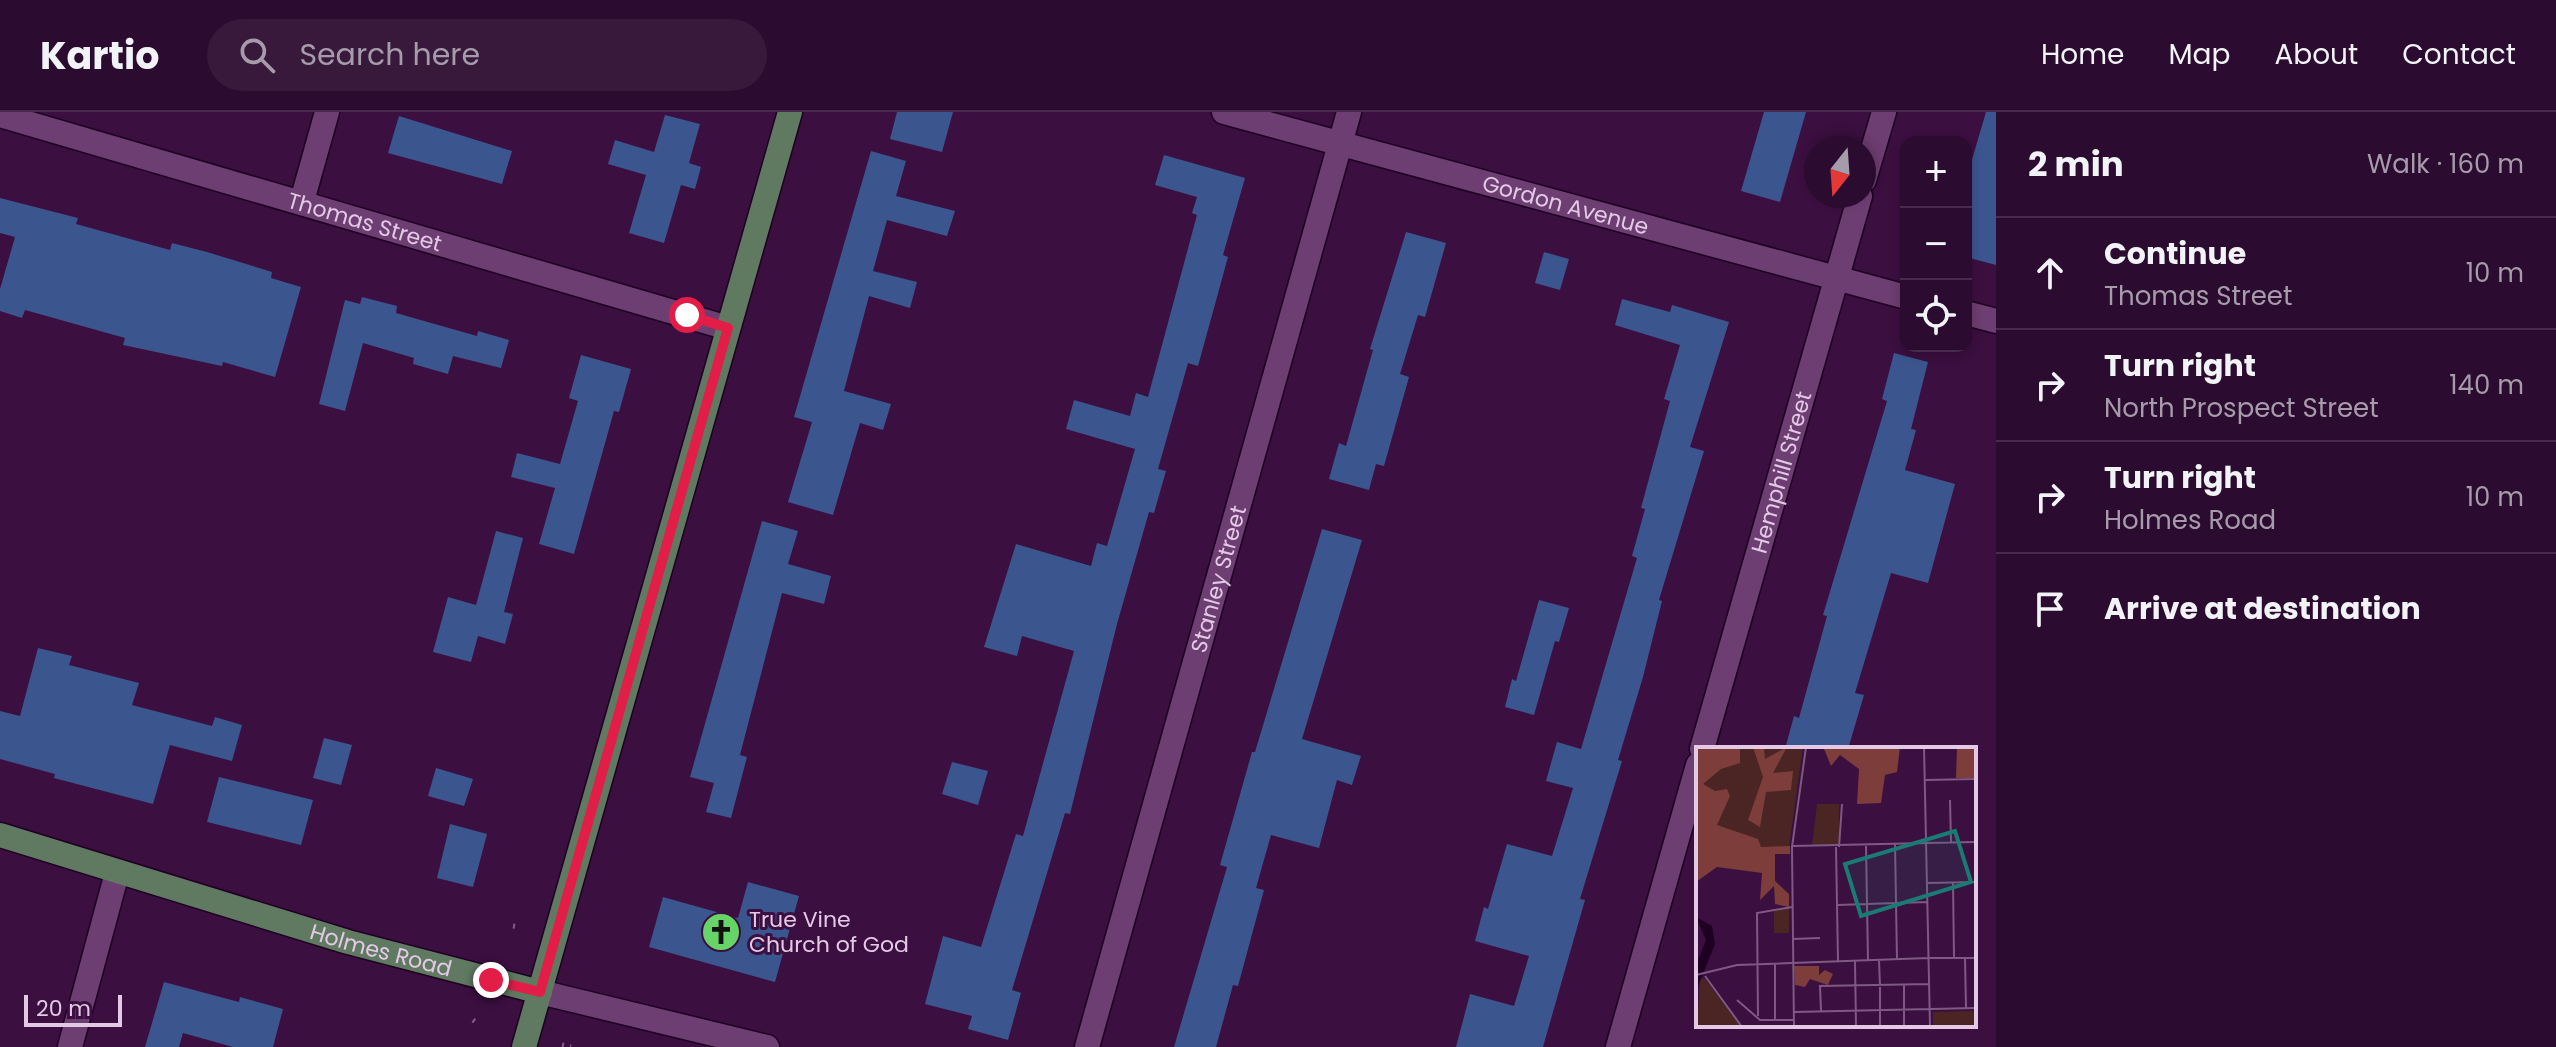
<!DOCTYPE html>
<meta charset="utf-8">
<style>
body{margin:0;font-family:Poppins,sans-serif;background:#38193c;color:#f1f3f6}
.controls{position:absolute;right:24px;top:24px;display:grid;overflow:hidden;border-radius:16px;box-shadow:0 4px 12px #0003}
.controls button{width:72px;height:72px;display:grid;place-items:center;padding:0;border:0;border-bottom:2px solid #482b4c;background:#2c0b30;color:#f1f3f6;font:40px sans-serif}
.compass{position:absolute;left:1804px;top:24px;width:72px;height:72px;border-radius:50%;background:#2c0b30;box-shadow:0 4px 12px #0003;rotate:197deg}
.scale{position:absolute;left:24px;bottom:20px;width:98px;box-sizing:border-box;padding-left:8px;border:4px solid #e4c9e7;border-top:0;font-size:22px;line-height:28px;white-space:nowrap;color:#e4c9e7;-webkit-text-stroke:6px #3b0f40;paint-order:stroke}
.stop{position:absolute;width:24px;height:24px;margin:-18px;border:6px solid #e11d48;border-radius:50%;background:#fff}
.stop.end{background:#e11d48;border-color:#fff;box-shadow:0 2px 8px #0008}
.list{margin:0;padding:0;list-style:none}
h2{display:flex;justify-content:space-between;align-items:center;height:104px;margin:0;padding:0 32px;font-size:34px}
h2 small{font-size:26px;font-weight:400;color:#a69bab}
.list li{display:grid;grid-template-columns:52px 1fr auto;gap:24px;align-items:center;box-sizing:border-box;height:112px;padding:0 32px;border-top:2px solid #482b4c}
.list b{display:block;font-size:30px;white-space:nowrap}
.list p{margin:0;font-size:26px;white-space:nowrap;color:#a69bab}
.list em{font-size:26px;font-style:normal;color:#a69bab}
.icon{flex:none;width:44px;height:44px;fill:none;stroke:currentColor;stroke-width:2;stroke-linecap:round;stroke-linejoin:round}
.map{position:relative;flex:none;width:1996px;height:935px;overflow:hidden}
header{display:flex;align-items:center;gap:48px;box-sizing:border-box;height:112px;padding:0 40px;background:#2c0b30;border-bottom:2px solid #482b4c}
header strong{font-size:38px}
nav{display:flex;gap:44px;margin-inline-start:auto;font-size:28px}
.search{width:560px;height:72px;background:#38193c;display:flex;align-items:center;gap:20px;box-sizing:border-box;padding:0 28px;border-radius:44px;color:#a69bab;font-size:30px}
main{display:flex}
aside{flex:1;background:#2c0b30}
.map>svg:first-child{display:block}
.building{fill:#3b568f}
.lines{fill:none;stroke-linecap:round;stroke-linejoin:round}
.minor-casing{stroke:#1e0022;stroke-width:27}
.major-casing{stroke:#1e0022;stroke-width:27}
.path{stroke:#835e87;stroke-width:5;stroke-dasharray:2 6;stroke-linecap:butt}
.minor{stroke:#6d3e71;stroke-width:24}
.major{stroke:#607a62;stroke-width:24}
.route{stroke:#e11d48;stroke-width:10}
.labels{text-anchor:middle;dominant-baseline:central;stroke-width:6;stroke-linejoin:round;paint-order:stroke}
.street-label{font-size:22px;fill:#e4c9e7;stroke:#3b0f40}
.poi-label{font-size:22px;fill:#e4c9e7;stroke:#3b0f40;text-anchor:start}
.inset-road{fill:none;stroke:#7f5983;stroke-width:2}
.view{fill:#1a7a74;fill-opacity:0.15;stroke:#1a7a74;stroke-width:4}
.inset-edge{fill:none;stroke:#e4c9e7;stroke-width:4}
</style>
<header>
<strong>Kartio</strong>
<div class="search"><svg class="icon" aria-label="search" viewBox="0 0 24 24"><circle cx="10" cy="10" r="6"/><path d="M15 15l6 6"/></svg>Search here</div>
<nav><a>Home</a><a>Map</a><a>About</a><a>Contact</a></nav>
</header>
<main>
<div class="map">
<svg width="1996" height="935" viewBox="0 0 1996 935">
<rect width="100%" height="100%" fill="#3b0f40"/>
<g class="building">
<path d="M897 0H953L942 40 890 27Z"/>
<path d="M1764 0H1806L1780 90 1741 79Z"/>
<path d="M1986 0H1996V153L1966 145V68Z"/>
<path d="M665 3 700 12 689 51 701 55 695 77 681 73 664 131 629 121 646 63 608 52 615 28 654 40Z"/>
<path d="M399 4 512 39 502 72 388 41Z"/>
<path d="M871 39 906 49 896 84 955 99 947 124 887 108 873 159 917 170 910 196 869 184 844 279 891 292 883 318 860 311 833 403 788 390 812 310 794 305Z"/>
<path d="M1164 43 1245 66 1223 143 1228 145 1198 254 1188 251 1158 357 1166 359 1154 401 1149 400 1117 512 1070 702 1065 701 1012 878 1021 881 1008 928 968 917 972 904 925 892 943 824 981 835 1016 722 1023 724 1074 539 1022 524 1017 544 984 535 1016 432 1091 454 1097 431 1107 434 1135 337 1066 317 1074 288 1130 304 1136 281 1148 285 1197 103 1192 101 1197 85 1155 73Z"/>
<path d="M0 86 78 106 76 112 170 138 172 131 207 140 272 160 271 166 301 175 275 265 223 250 222 254 123 233 125 226 25 198 22 206 0 199V177L15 125 0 121Z"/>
<path d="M1406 120 1446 131 1425 205 1418 203 1400 262 1409 265 1384 354 1376 352 1369 378 1329 367 1339 331 1346 334 1373 238 1370 237Z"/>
<path d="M1544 140 1569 147 1560 178 1535 171Z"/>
<path d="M362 185 397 194 396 201 477 224 478 219 509 228 501 256 453 244 448 262 413 252 414 246 363 231 345 299 319 292 345 188 360 192Z"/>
<path d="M1622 187 1670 200 1672 193 1729 210 1690 335 1704 339 1659 488 1662 489 1643 565 1618 648 1622 649 1580 787 1585 788 1543 935H1456L1470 882 1514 894 1529 844 1475 829 1484 795 1488 797 1507 732 1552 744 1573 676 1546 669 1557 630 1581 637 1637 446 1632 444 1645 397 1641 396 1670 289 1664 287 1680 233 1615 213Z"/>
<path d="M1894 241 1928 250 1911 317 1916 318 1905 358 1955 372 1928 471 1891 461 1855 581 1864 583 1848 637H1785L1794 604 1799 606 1827 504 1823 503 1887 289 1882 287Z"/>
<path d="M581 243 631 257 619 300 614 299 574 442 539 432 555 376 511 365 517 341 560 352 578 289 569 286Z"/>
<path d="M762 409 798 419 788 452 831 464 824 492 782 481 740 643 747 645 731 706 706 700 714 671 690 665Z"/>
<path d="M1322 417 1362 428 1302 627 1361 644 1352 673 1337 668 1319 736 1271 723 1256 776 1264 778 1238 874 1233 873 1216 935H1174L1227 755 1220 753 1252 640H1255Z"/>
<path d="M496 419 523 426 504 500 513 502 505 532 478 524 471 550 433 540 448 485 476 493Z"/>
<path d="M1539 488 1569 496 1559 530 1555 529 1534 603 1505 595 1512 567 1516 569Z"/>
<path d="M38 536 72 544 69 553 139 571 132 593 212 614 215 605 242 613 232 649 170 633 153 692 54 666 55 662 0 647V599L20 604Z"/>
<path d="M324 626 352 633 341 673 313 666Z"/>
<path d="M952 650 988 659 978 693 942 682Z"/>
<path d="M436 656 473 667 464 694 428 684Z"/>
<path d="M219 665 313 688 301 733 207 710Z"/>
<path d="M450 712 487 722 473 775 437 766Z"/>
<path d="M748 770 799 784 775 870 649 835 663 785 738 806Z"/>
<path d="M164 870 239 890 240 885 283 897 273 935H233L183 921 179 935H145Z"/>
</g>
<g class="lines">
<g class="minor-casing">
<g id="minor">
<path id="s1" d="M1224 0 1906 185"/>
<path id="s2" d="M0 3 728 216"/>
<path d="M1864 68 1884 0"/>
<path d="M302 89 327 0"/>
<path d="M1966 201 1996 209"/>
<path id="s3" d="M1702 637 1860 84"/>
<path d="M540 880 767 935"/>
<path d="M70 935 117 761"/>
<path id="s4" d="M1087 935 1349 0"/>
<path d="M1618 935 1698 653"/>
</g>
</g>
<g class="major-casing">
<g id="major">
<path id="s5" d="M0 723 348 830 540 880"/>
<path d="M524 935 790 0"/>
</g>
</g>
<g class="path">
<path d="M513 814 519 815"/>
<path d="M473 908 477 911"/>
<path d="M562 933 571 935"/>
</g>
<use href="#minor" class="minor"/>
<use href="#major" class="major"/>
</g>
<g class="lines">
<path class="route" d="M491 868 540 880 728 216 687 203"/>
</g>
<defs>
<g id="church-disc" transform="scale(2)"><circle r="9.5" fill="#66d466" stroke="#3b0f40"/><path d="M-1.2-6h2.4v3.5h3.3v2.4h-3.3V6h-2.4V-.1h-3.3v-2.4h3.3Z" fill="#111"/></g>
</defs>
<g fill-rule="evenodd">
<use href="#church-disc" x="721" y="820"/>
</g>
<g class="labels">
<g class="street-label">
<text stroke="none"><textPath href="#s1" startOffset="354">Gordon Avenue</textPath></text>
<text stroke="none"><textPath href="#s2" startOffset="380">Thomas Street</textPath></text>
<text stroke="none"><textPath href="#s3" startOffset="288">Hemphill Street</textPath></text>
<text stroke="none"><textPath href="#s4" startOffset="486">Stanley Street</textPath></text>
<text stroke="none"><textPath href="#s5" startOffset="398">Holmes Road</textPath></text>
</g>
<g class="poi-label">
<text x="749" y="807">True Vine<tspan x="749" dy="25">Church of God</tspan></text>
</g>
</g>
<g transform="translate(1696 635)">
<rect width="280" height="280" fill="#3b0f40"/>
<path d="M0 0H107L93 100 8 110ZM121 57H143V98H116ZM93 161V186H78V162ZM4 231 9 232 45 280H1ZM280 264V280H237V265Z" fill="#4b2523"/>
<path d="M0 0H44V16L25 22 7 37 19 44 31 42 34 49 21 78 62 92 65 100 94 99V107H79V134L93 147V160L79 157 78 139 64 153 66 126 21 120 0 135ZM57 0H68L69 12 91 0 77 26 97 24 95 43 70 45 64 80 52 73 67 30ZM204 0 201 25 189 28 185 56 161 57 163 22 144 8 135 19 128 2ZM261 0H280V31H260ZM98 219H123V228L129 223 137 227 132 238 114 232 109 240 99 238Z" fill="#7c3d3b"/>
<path d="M0 170 16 179 19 197 0 244V218L10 193Z" fill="#1d0022"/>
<path class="inset-road" d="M228 0 234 280M229 33 280 32M254 53 255 95M230 96 280 95M199 97 201 213M97 99 230 96M170 99 172 214M140 100 142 215M143 100 146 57M257 135 258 211M231 136 280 135M141 158 231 155M96 192 124 191M232 211H280M269 211 270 261M183 213 184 239M159 214 160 280M79 217V273M0 228 41 218 232 211M9 229 46 280M208 238V280M184 240V280M41 253 64 273H98M125 264 124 239 233 237M98 265 280 261M62 269 61 166 96 160M98 280 96 100 110 0"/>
<path class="view" d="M259 84 275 135 165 169 149 117Z"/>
<rect width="280" height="280" class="inset-edge"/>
</g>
</svg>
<div class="controls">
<button>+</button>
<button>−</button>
<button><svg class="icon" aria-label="locate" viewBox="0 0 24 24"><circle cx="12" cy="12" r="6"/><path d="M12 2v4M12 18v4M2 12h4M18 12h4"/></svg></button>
</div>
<svg class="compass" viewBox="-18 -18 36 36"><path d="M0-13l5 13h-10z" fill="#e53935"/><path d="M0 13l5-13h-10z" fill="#a69bab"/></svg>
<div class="scale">20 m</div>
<div class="stop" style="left:687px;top:203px"></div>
<div class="stop end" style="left:491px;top:868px"></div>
</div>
<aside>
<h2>2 min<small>Walk · 160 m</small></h2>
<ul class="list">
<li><svg class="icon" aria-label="ahead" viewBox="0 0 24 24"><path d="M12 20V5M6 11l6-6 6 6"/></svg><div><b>Continue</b><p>Thomas Street</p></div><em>10 m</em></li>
<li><svg class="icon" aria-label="right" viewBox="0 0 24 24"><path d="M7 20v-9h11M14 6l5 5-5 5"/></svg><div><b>Turn right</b><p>North Prospect Street</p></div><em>140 m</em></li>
<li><svg class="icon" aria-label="right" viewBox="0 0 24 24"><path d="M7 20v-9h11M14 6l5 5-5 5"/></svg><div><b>Turn right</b><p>Holmes Road</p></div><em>10 m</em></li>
<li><svg class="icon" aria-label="arrive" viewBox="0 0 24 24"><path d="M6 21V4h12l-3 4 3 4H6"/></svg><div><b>Arrive at destination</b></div></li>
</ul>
</aside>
</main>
